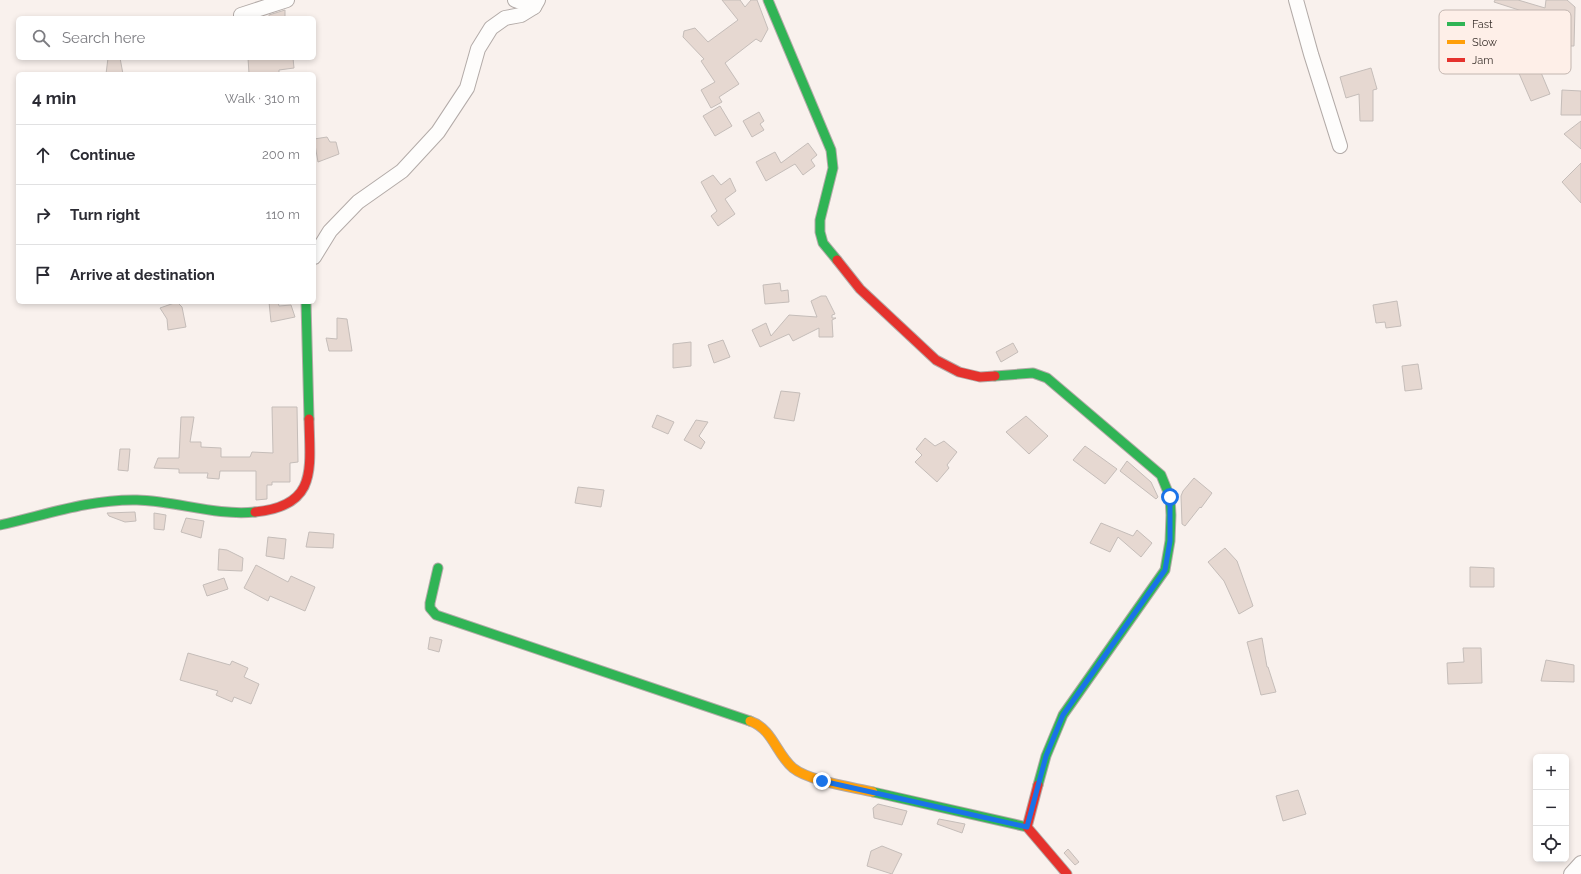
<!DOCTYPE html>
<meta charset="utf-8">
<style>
body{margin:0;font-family:Raleway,sans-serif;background:#f7f7f7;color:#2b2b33}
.controls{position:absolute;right:12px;bottom:12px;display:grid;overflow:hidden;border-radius:6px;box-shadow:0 2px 6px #0003}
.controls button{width:36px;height:36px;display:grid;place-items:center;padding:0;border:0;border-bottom:1px solid #e1e1e2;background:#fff;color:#2b2b33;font:20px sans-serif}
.stop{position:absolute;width:12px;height:12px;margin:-9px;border:3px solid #1a73e8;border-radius:50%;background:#fff}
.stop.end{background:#1a73e8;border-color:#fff;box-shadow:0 1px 4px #0008}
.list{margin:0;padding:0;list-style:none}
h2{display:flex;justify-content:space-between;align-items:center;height:52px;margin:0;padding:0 16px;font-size:17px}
h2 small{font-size:13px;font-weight:400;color:#7c7c81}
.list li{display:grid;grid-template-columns:26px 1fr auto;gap:12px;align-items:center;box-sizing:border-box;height:60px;padding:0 16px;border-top:1px solid #e1e1e2}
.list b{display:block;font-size:15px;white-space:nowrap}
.list em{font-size:13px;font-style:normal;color:#7c7c81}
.icon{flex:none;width:22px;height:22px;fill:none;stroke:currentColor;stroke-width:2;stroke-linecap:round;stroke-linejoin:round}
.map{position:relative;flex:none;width:1581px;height:874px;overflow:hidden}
.search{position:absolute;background:#fff;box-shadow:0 2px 6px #0003;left:16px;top:16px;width:300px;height:44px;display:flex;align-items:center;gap:10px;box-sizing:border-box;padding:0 14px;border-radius:6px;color:#7c7c81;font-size:15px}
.panel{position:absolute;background:#fff;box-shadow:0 2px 6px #0003;left:16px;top:72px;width:300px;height:232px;border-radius:6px}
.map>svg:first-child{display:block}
.building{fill:#e6d8d1;stroke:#c5bdb9}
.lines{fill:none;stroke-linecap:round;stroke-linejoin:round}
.street-casing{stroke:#b3aba8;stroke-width:16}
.fast-casing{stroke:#b3aba8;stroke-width:11}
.slow-casing{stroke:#b3aba8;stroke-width:11}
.jam-casing{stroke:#b3aba8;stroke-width:11}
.street{stroke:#fefdfc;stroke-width:14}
.fast{stroke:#30b455;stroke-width:9}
.slow{stroke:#ff9f0a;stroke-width:9}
.jam{stroke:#e5322d;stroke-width:9}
.route{stroke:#1a73e8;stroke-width:5}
.key{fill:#feefe8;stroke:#c3b6b0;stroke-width:1}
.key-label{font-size:11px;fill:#3a312c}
</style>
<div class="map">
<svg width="1581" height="874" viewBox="0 0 1581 874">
<rect width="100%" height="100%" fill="#f9f1ed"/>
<g class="building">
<path d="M722 0H740L745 7 751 0H757L768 29 761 42 756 39 725 63 739 84 719 97 722 102 711 108 701 90 715 82 701 61 704 59 683 37 684 31 695 28 708 42 738 20Z"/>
<path d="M1495 0H1518L1545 8 1546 0H1567L1575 7 1574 46H1549L1550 20 1494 2Z"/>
<path d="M285 10V18H269V15Z"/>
<path d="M108 58H120L123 74H106Z"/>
<path d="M248 58H293L294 68 279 70V74H249Z"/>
<path d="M1537 63 1550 94 1531 101 1518 71Z"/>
<path d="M1371 68 1377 89 1373 90V121H1360L1359 94 1346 98 1340 77Z"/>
<path d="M1562 90 1581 91V115H1561Z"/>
<path d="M720 106 732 126 715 136 703 116Z"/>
<path d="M759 112 764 121 760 124 764 130 752 137 743 121Z"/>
<path d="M1581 121V149L1564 134Z"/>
<path d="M327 137 330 142H336L339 154 318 162 314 139Z"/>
<path d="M808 143 817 155 811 160 815 166 803 175 795 164 766 181 756 162 775 152 781 163Z"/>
<path d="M1581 163V203L1562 182Z"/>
<path d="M713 175 721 185 730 178 736 191 725 199 735 214 718 226 711 216 717 211 701 182Z"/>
<path d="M780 283 781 291 788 290 789 302 765 304 763 285Z"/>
<path d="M821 296H826L835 314 832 315V318H836L832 320 833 337H819V328L793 341 789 334 760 347 752 330 766 323 771 336 789 315 817 317 811 301Z"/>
<path d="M1397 301 1401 326 1386 328 1385 322 1376 323 1373 305Z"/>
<path d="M177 302 182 307 186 327 168 330 167 319 160 308Z"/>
<path d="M269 302H278L279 306 291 305 295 317 271 322Z"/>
<path d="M337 318 347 319 352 351H329L326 338 337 339Z"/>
<path d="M723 340 730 357 714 363 708 345Z"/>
<path d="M691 342V366L673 368V344Z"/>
<path d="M1013 343 1018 352 1001 362 996 352Z"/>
<path d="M1418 364 1422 389 1405 391 1402 366Z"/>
<path d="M781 391 800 393 794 421 774 418Z"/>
<path d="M272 407H297L298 462 290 463V482H272V485H267V499L256 500V471H220L219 479 207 478 208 473H179V469L154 468 158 458H179L181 417H194L190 442H201V447L221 448V457H250L252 452 273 453Z"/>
<path d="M657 415 674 422 668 434 652 427Z"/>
<path d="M1026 416 1048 436 1029 454 1006 432Z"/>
<path d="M696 420 708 422 699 436 705 442 701 449 684 440Z"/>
<path d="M925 438 935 446 944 441 957 452 947 465 949 468 937 482 915 462 922 455 916 449Z"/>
<path d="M1085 446 1117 469 1105 484 1073 460Z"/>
<path d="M120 449H130L128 471 118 470Z"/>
<path d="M1127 461 1151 482 1158 497 1156 499 1120 471Z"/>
<path d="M1194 478 1212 493 1201 508 1200 507 1185 526 1182 524 1181 496 1183 491Z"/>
<path d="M578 487 604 490 601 507 575 503Z"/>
<path d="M135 512 136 521 125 522 109 516 107 513Z"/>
<path d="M154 513 166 515 164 530 154 529Z"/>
<path d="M186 518 204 521 201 538 181 532Z"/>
<path d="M1101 523 1133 536 1137 530 1152 543 1141 557 1118 537 1110 552 1090 543Z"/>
<path d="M309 532 334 534 333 548 306 547Z"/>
<path d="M268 537 286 539 284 559 266 556Z"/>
<path d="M1225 548 1237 561 1253 606 1239 614 1224 581 1208 562Z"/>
<path d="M219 549 227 550 243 558 242 571 218 570Z"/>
<path d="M256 565 288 582 291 576 315 587 305 611 270 596 268 601 244 588Z"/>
<path d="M1470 567 1494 568V587H1470Z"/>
<path d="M224 578 228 589 207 596 203 585Z"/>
<path d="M430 637 442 640 439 652 428 649Z"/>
<path d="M1262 638 1267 667H1268L1276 692 1261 695 1247 642Z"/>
<path d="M1463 648H1481L1482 683 1448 684 1447 663 1464 662Z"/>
<path d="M188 653 230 665 232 661 248 668 244 677 259 684 251 704 234 697 232 702 216 695 218 691 180 680Z"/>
<path d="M1546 660 1574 665V682L1541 681Z"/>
<path d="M1298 790 1306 814 1283 821 1276 796Z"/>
<path d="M878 804 907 811 902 825 874 818 873 808Z"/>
<path d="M939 819 965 824 962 833 937 824Z"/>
<path d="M882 846 902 854 892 874 867 866 871 851Z"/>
<path d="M1068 849 1079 862 1075 865 1064 853Z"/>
</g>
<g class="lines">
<g class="street-casing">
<g id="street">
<path d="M515 0 534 7"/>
<path d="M1296 0 1311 54 1340 146"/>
<path d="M241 15 287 0"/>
<path d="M314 257 330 231 358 202 402 171 438 132 467 88 478 49 491 28 505 18 521 15 534 7 538 0"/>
<path d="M1571 874 1581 863"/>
</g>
</g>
<g class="fast-casing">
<g id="fast">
<path d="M768 0 831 150 833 168 820 220V232L823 243 837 260"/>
<path d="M306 302 309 419"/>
<path d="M995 376 1033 373 1047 378 1161 475 1170 497 1171 515 1170 541 1165 570 1063 715 1046 756 1038 785"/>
<path d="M0 525C45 515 90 499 137 500 177 501 215 516 255 512"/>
<path d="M438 568 430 603V608L436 615 750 721"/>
<path d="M873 792 1027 827"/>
</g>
</g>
<g class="slow-casing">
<path id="slow" d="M750 721C773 729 776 754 793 768 809 781 852 787 873 792"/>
</g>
<g class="jam-casing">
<g id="jam">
<path d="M837 260 860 289 936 360 959 372 980 377 995 376"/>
<path d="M255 512C318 506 310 469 309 419"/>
<path d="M1038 785 1027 827 1067 874"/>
</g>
</g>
<use href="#street" class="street"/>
<use href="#fast" class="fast"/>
<use href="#slow" class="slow"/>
<use href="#jam" class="jam"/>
</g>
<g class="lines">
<path class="route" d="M822 781 1027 827 1046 756 1063 715 1165 570 1170 541V497"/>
</g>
<rect x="1439" y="10" width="132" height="64" rx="6" class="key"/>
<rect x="1447" y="22" width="18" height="4" fill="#30b455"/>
<rect x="1447" y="40" width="18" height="4" fill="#ff9f0a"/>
<rect x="1447" y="58" width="18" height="4" fill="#e5322d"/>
<g class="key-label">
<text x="1472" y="28">Fast</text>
<text x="1472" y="46">Slow</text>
<text x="1472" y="64">Jam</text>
</g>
</svg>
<div class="controls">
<button>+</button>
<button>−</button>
<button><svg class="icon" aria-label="locate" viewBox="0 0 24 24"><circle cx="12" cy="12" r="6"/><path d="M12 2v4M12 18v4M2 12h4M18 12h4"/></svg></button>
</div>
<div class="stop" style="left:1170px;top:497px"></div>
<div class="stop end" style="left:822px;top:781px"></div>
<div class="search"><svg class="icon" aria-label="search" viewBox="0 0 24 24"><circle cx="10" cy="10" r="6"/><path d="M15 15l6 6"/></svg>Search here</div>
<section class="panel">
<h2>4 min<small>Walk · 310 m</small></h2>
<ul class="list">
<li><svg class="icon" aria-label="ahead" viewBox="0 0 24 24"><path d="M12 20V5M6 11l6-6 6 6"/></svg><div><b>Continue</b></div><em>200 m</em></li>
<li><svg class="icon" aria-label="right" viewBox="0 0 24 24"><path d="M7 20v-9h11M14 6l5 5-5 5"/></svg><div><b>Turn right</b></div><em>110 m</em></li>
<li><svg class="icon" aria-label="arrive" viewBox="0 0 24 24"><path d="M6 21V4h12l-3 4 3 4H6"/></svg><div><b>Arrive at destination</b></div></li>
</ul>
</section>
</div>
